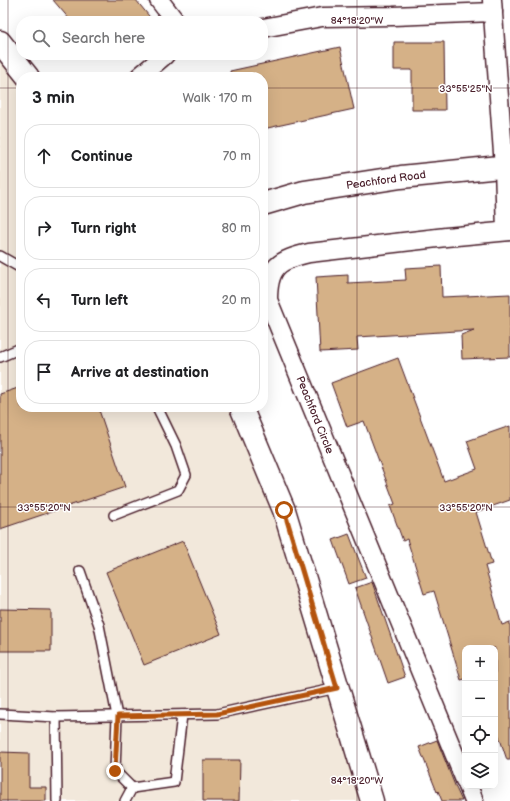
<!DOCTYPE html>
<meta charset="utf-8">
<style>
body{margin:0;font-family:"Balsamiq Sans",sans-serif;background:#f2f2f2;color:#202124}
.controls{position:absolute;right:12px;bottom:12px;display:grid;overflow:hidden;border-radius:8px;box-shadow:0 4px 16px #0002}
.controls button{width:36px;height:36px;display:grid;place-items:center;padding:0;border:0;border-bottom:1px solid #e0e0e0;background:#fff;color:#202124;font:20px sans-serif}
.stop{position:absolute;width:12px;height:12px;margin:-9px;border:3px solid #b45309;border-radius:50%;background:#fff}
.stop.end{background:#b45309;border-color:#fff;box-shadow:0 1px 4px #0008}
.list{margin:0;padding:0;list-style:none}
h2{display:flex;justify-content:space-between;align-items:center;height:52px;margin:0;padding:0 16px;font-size:17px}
h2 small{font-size:13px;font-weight:400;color:#757577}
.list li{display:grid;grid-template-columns:26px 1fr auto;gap:12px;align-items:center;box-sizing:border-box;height:64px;margin:0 8px 8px;padding:0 8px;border:1px solid #e0e0e0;border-radius:16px}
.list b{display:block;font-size:15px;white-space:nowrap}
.list em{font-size:13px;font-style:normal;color:#757577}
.icon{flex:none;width:22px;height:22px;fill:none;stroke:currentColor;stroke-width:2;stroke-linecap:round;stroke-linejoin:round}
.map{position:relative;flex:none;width:510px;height:801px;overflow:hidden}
.search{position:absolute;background:#fff;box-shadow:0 4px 16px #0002;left:16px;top:16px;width:252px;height:44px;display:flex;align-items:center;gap:10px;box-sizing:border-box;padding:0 14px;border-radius:16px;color:#757577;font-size:15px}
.panel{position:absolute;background:#fff;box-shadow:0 4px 16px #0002;left:16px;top:72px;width:252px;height:340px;border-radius:16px}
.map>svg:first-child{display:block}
.built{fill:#f2e8db}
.building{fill:#d5b187;stroke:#4a1f2b}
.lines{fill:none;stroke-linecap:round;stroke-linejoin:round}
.service-casing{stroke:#4a1f2b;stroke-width:12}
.minor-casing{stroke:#4a1f2b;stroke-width:21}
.tertiary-casing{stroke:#4a1f2b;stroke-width:25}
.service{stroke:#fff;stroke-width:9}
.minor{stroke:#fff;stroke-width:18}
.tertiary{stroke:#fff;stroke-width:22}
.route{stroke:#b45309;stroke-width:5}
.ticks{fill:none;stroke:#4a1f2b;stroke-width:1;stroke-opacity:0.45}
.labels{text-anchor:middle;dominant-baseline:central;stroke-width:3;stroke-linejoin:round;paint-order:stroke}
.street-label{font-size:11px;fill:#4a1f2b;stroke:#fff}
.ticks-label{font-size:10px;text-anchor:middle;fill:#4a1f2b;stroke:#fff;stroke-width:3;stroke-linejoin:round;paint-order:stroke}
</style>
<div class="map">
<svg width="510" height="801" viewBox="0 0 510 801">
<rect width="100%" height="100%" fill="#fff"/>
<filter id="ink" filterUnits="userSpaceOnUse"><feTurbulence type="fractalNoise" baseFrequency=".025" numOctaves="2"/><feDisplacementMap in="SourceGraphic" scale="8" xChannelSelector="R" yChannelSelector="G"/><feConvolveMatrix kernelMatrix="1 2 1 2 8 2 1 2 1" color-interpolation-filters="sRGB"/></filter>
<g filter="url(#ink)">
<path class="built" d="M0 57 21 82V407H235L292 537 361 801H0Z"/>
<g class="building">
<path d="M53 0H136L153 21H71Z"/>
<path d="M394 42H444L445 110H412V70H394Z"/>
<path d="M340 47 354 109 263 129V77H231L230 71Z"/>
<path d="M441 266 442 297 510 294V357L462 359 461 335 474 330 357 337 358 350 320 352 316 277 348 275V283L406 280 405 268Z"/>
<path d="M398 358 444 481 477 469 467 441 510 426V500L476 512 492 564 485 566 502 625 510 622V760H507L495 724V648H465V679L461 680 434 591 424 594 407 539 403 541 390 506 395 504 364 421 347 427 331 383Z"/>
<path d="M21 387V407H98L125 487 0 529V394Z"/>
<path d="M349 534 366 578 349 584 333 540Z"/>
<path d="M183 541 221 634 144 665 106 572Z"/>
<path d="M372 582 405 677 388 683 355 588Z"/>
<path d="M0 609 51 610V651H0Z"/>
<path d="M437 740 456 788 462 801H442L438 791 437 792 419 747Z"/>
<path d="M0 752 29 753V787H46V801H0Z"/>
<path d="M203 760H240L239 801H203Z"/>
</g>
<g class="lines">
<g class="service-casing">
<g id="service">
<path d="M0 256 21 268"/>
<path d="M0 357 21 348"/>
<path d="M114 515 178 490 186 475 176 446 157 407"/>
<path d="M80 571 99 625 117 716 115 771 132 788 174 782 182 715"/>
<path d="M0 714 56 717 217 714 337 688"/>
<path d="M56 717 57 801"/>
<path d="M125 801 132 788"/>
</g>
</g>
<g class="minor-casing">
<g id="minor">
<path d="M159 0 175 21"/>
<path d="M492 0 504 167 506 231"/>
<path d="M263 28 322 17 393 16 493 12"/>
<path d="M139 77 165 55"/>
<path d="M465 780 268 300C268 266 279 260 309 253L446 237 510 231"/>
<path d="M468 786 474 801"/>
</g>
</g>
<g class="tertiary-casing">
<g id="tertiary">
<path d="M0 42 28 77"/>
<path d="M263 204 304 192 401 177 510 166"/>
<path d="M241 407 284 510 372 801"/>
</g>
</g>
<use href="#service" class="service"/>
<use href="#minor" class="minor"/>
<use href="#tertiary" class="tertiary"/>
</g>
</g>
<g class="lines" filter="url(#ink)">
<path class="route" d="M115 771 118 716 217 714 337 688 284 510"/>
</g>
<path class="ticks" d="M8 0V801M357 0V801M0 88H21M263 88H510M0 507H510"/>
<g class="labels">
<g class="street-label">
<text transform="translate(386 180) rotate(-8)">Peachford Road</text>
<text transform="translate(315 415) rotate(68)">Peachford Circle</text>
</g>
</g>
<g class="ticks-label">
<text x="357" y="24">84°18'20"W</text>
<text x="466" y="92">33°55'25"N</text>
<text x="44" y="511">33°55'20"N</text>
<text x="466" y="511">33°55'20"N</text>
<text x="357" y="784">84°18'20"W</text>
</g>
</svg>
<div class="controls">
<button>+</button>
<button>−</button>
<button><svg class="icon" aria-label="locate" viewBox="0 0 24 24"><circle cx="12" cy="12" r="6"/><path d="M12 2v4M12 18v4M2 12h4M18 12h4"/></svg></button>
<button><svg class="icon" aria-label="layers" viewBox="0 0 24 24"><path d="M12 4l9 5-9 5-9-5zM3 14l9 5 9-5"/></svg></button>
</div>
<div class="stop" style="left:284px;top:510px"></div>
<div class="stop end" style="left:115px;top:771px"></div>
<div class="search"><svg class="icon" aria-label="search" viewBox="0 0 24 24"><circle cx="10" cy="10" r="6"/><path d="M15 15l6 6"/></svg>Search here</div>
<section class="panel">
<h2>3 min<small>Walk · 170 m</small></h2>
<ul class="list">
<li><svg class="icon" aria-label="ahead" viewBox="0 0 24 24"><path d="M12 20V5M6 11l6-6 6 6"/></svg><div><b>Continue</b></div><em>70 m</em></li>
<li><svg class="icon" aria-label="right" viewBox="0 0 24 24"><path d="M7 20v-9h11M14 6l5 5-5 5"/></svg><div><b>Turn right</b></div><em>80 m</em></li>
<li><svg class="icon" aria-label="left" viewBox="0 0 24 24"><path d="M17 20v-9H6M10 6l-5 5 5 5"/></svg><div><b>Turn left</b></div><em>20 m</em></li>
<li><svg class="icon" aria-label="arrive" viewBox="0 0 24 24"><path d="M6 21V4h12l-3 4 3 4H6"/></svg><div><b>Arrive at destination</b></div></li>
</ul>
</section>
</div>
